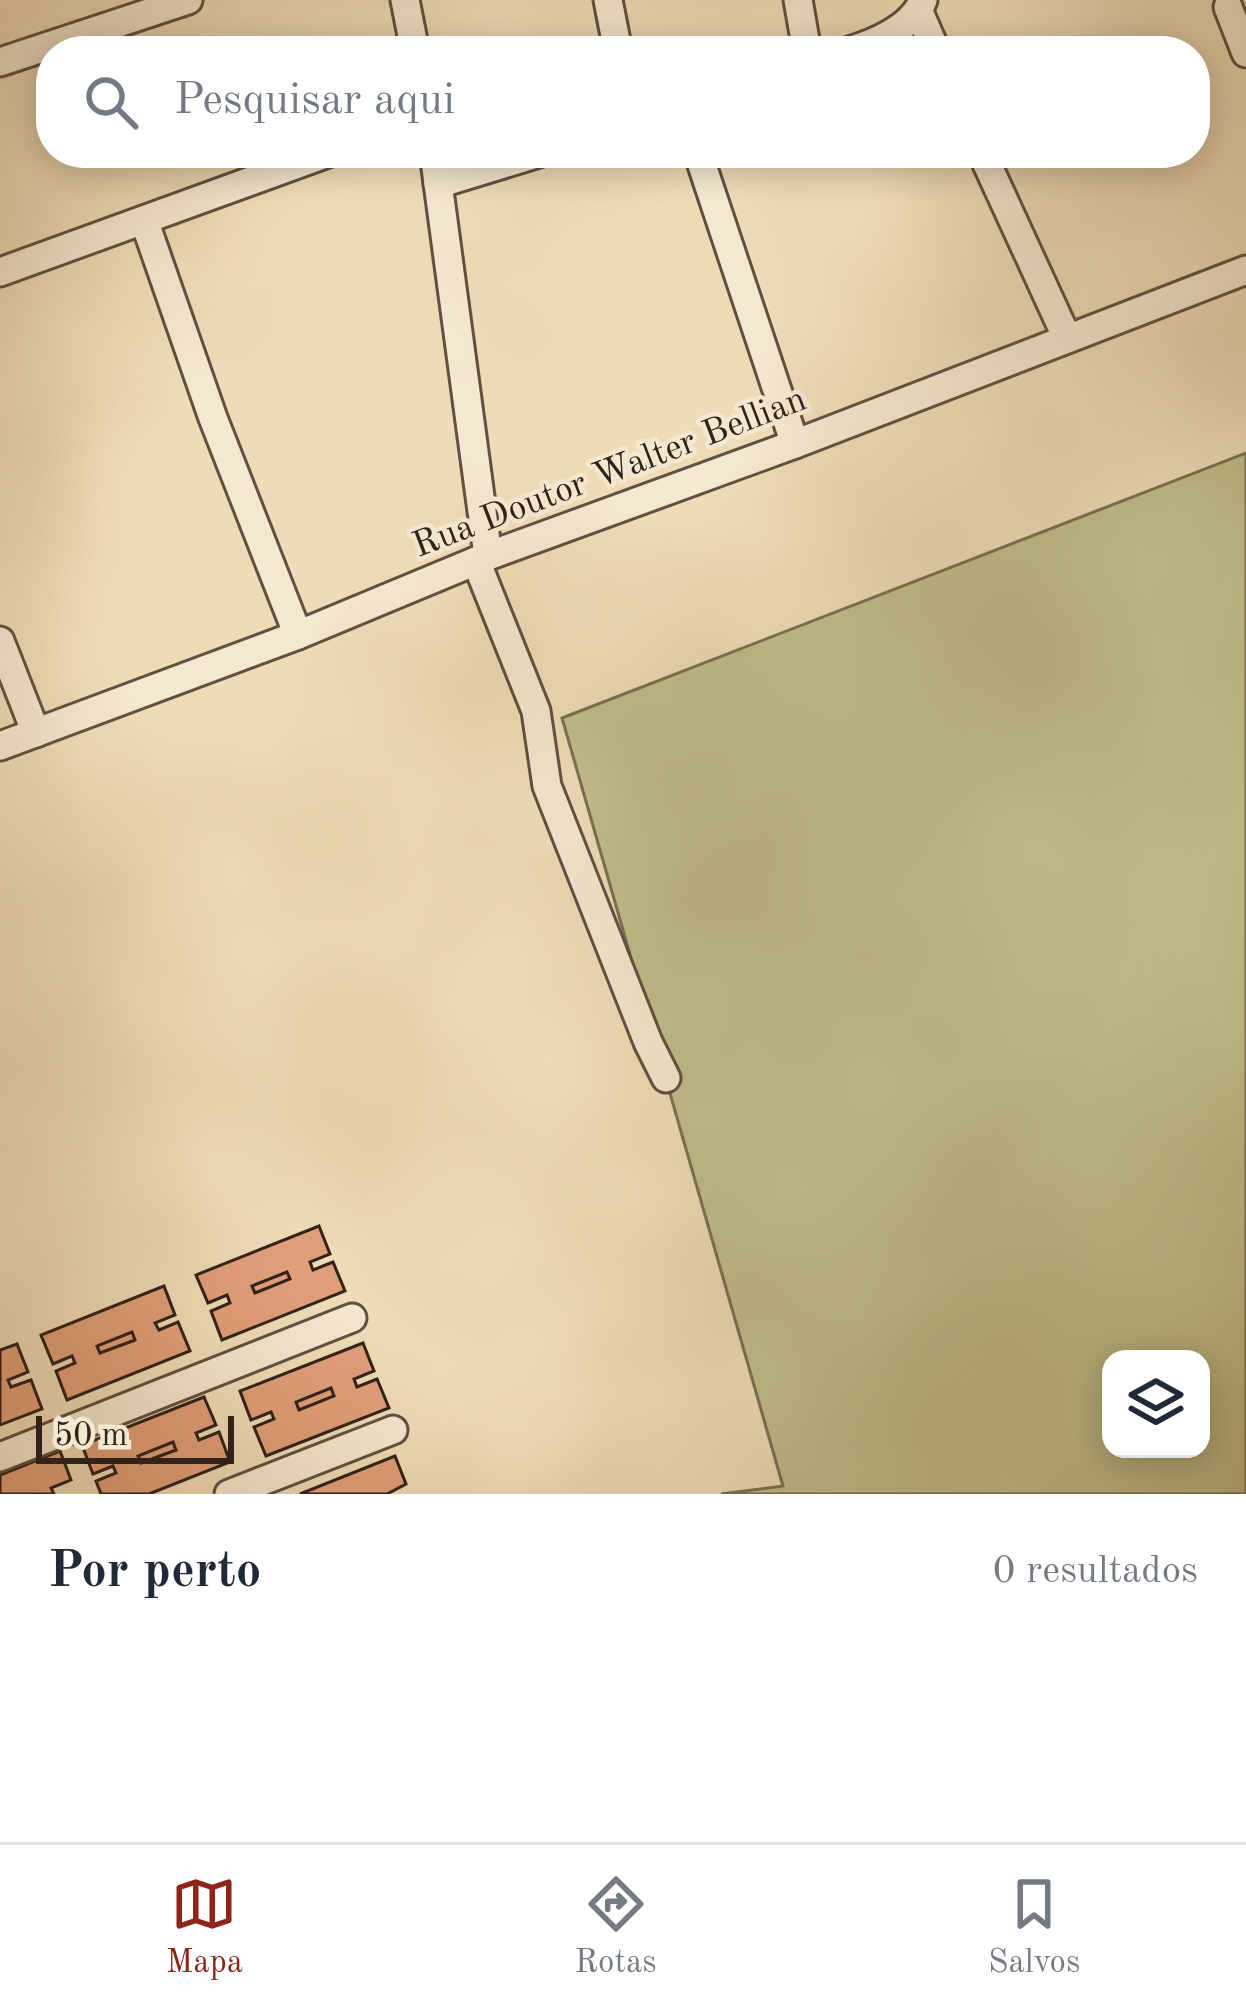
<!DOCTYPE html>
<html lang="pt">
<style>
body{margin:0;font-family:"Old Standard TT",serif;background:#f6f6f7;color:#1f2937}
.controls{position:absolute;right:36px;bottom:36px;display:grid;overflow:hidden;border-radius:24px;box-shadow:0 6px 30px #0003}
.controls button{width:108px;height:108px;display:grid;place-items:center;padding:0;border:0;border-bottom:3px solid #e0e1e3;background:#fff;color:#1f2937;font:60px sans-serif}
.scale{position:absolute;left:36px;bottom:30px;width:198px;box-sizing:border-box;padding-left:12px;border:6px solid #31221a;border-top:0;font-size:33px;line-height:42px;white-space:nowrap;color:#31221a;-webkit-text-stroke:9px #f5e8d0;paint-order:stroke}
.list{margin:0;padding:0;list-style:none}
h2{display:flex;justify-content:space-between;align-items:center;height:156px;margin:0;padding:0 48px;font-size:51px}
h2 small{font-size:39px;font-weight:400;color:#747a83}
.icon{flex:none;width:66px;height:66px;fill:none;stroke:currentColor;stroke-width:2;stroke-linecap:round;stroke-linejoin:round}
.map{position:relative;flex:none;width:1246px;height:1494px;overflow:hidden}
.search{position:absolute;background:#fff;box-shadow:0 6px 30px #0003;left:36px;right:36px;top:36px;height:132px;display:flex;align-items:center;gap:30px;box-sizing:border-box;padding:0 42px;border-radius:48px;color:#747a83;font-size:45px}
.sheet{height:348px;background:#fff}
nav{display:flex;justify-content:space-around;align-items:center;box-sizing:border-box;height:168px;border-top:3px solid #e0e1e3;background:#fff;font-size:33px;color:#747a83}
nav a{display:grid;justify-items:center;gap:6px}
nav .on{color:#8f2418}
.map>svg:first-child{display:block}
.green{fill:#c0be8a;stroke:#787052;stroke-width:3;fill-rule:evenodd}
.building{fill:#e09f7a;stroke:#31221a;stroke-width:3}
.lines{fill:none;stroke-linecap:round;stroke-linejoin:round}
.minor-casing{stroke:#605041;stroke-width:33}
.minor{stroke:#f5e8d0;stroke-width:27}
.labels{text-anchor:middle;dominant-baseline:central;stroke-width:9;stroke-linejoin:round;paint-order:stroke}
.street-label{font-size:36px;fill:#31221a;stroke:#f5e8d0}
</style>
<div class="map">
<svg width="1246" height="1494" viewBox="0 0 1246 1494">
<rect width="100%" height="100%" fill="#efdcb7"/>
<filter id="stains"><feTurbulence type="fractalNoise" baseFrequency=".00167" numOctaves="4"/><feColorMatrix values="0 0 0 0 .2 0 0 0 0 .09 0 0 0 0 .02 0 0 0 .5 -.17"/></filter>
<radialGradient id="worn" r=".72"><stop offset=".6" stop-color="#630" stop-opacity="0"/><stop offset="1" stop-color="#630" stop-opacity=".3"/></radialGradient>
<path class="green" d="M1246 453V1494H721L783 1486 562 718ZM1111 1359H1201V1449H1111Z"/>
<g class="building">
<path d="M319 1226 330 1254 310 1262 313 1270 333 1262 345 1291 222 1340 211 1311 230 1303 227 1295 208 1303 196 1275Z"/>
<path d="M287 1272 290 1279 255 1293 252 1286Z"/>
<path d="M164 1286 175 1315 155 1323 159 1330 178 1322 190 1351 67 1400 56 1371 75 1363 72 1356 53 1364 41 1335Z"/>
<path d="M132 1332 135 1340 100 1353 97 1346Z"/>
<path d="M363 1343 374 1371 354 1379 357 1387 377 1379 389 1408 266 1456 254 1427 274 1419 271 1412 251 1420 240 1391Z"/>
<path d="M17 1344 28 1372 8 1380 11 1387 31 1380 42 1409 0 1425V1350Z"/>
<path d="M331 1388 334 1396 299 1410 296 1402Z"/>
<path d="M204 1397 216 1425 196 1433 199 1440 219 1432 230 1462 149 1494H101L96 1481 116 1473 113 1466 93 1474 82 1445Z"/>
<path d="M173 1442 176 1450 141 1463 138 1456Z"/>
<path d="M60 1451 71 1480 51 1488 54 1494H0V1475Z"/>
<path d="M395 1456 406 1484 387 1494H300Z"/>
</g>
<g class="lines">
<g class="minor-casing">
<g id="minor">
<path d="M405 0 415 51"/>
<path d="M608 0 618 51"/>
<path d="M798 0 807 51"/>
<path d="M1228 7 1246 53"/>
<path d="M919 12 936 51"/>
<path d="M849 51C876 43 913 27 923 0"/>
<path d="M0 62 188 0"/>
<path d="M434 153 488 556"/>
<path d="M698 153 795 444"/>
<path d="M982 153 1067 338"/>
<path d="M438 184 539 153"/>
<path d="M144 220 213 418 298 635"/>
<path d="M0 272 328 153"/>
<path d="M476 561 536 711 547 786 648 1042 666 1078"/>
<path d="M0 641 36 733"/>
<path d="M0 746 298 635 488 556 795 444 1246 270"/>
<path d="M0 1457 352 1318"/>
<path d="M229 1494 393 1430"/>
</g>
</g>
<use href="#minor" class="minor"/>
</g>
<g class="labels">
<g class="street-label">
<text transform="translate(610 474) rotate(-21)">Rua Doutor Walter Bellian</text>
</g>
</g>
<rect width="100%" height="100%" filter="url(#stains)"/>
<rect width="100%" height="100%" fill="url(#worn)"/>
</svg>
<div class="controls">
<button><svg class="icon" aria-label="layers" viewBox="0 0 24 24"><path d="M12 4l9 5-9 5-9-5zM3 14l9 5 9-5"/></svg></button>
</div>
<div class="scale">50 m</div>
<div class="search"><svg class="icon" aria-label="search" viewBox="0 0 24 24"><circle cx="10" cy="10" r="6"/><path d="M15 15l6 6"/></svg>Pesquisar aqui</div>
</div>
<section class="sheet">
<h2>Por perto<small>0 resultados</small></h2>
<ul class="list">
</ul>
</section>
<nav>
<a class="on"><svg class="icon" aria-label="map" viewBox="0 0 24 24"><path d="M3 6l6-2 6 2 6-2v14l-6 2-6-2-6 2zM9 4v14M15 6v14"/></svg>Mapa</a>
<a><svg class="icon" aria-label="directions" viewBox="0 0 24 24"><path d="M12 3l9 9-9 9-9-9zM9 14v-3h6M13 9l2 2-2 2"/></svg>Rotas</a>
<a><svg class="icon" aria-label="saved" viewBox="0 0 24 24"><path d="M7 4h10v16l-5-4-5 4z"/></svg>Salvos</a>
</nav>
